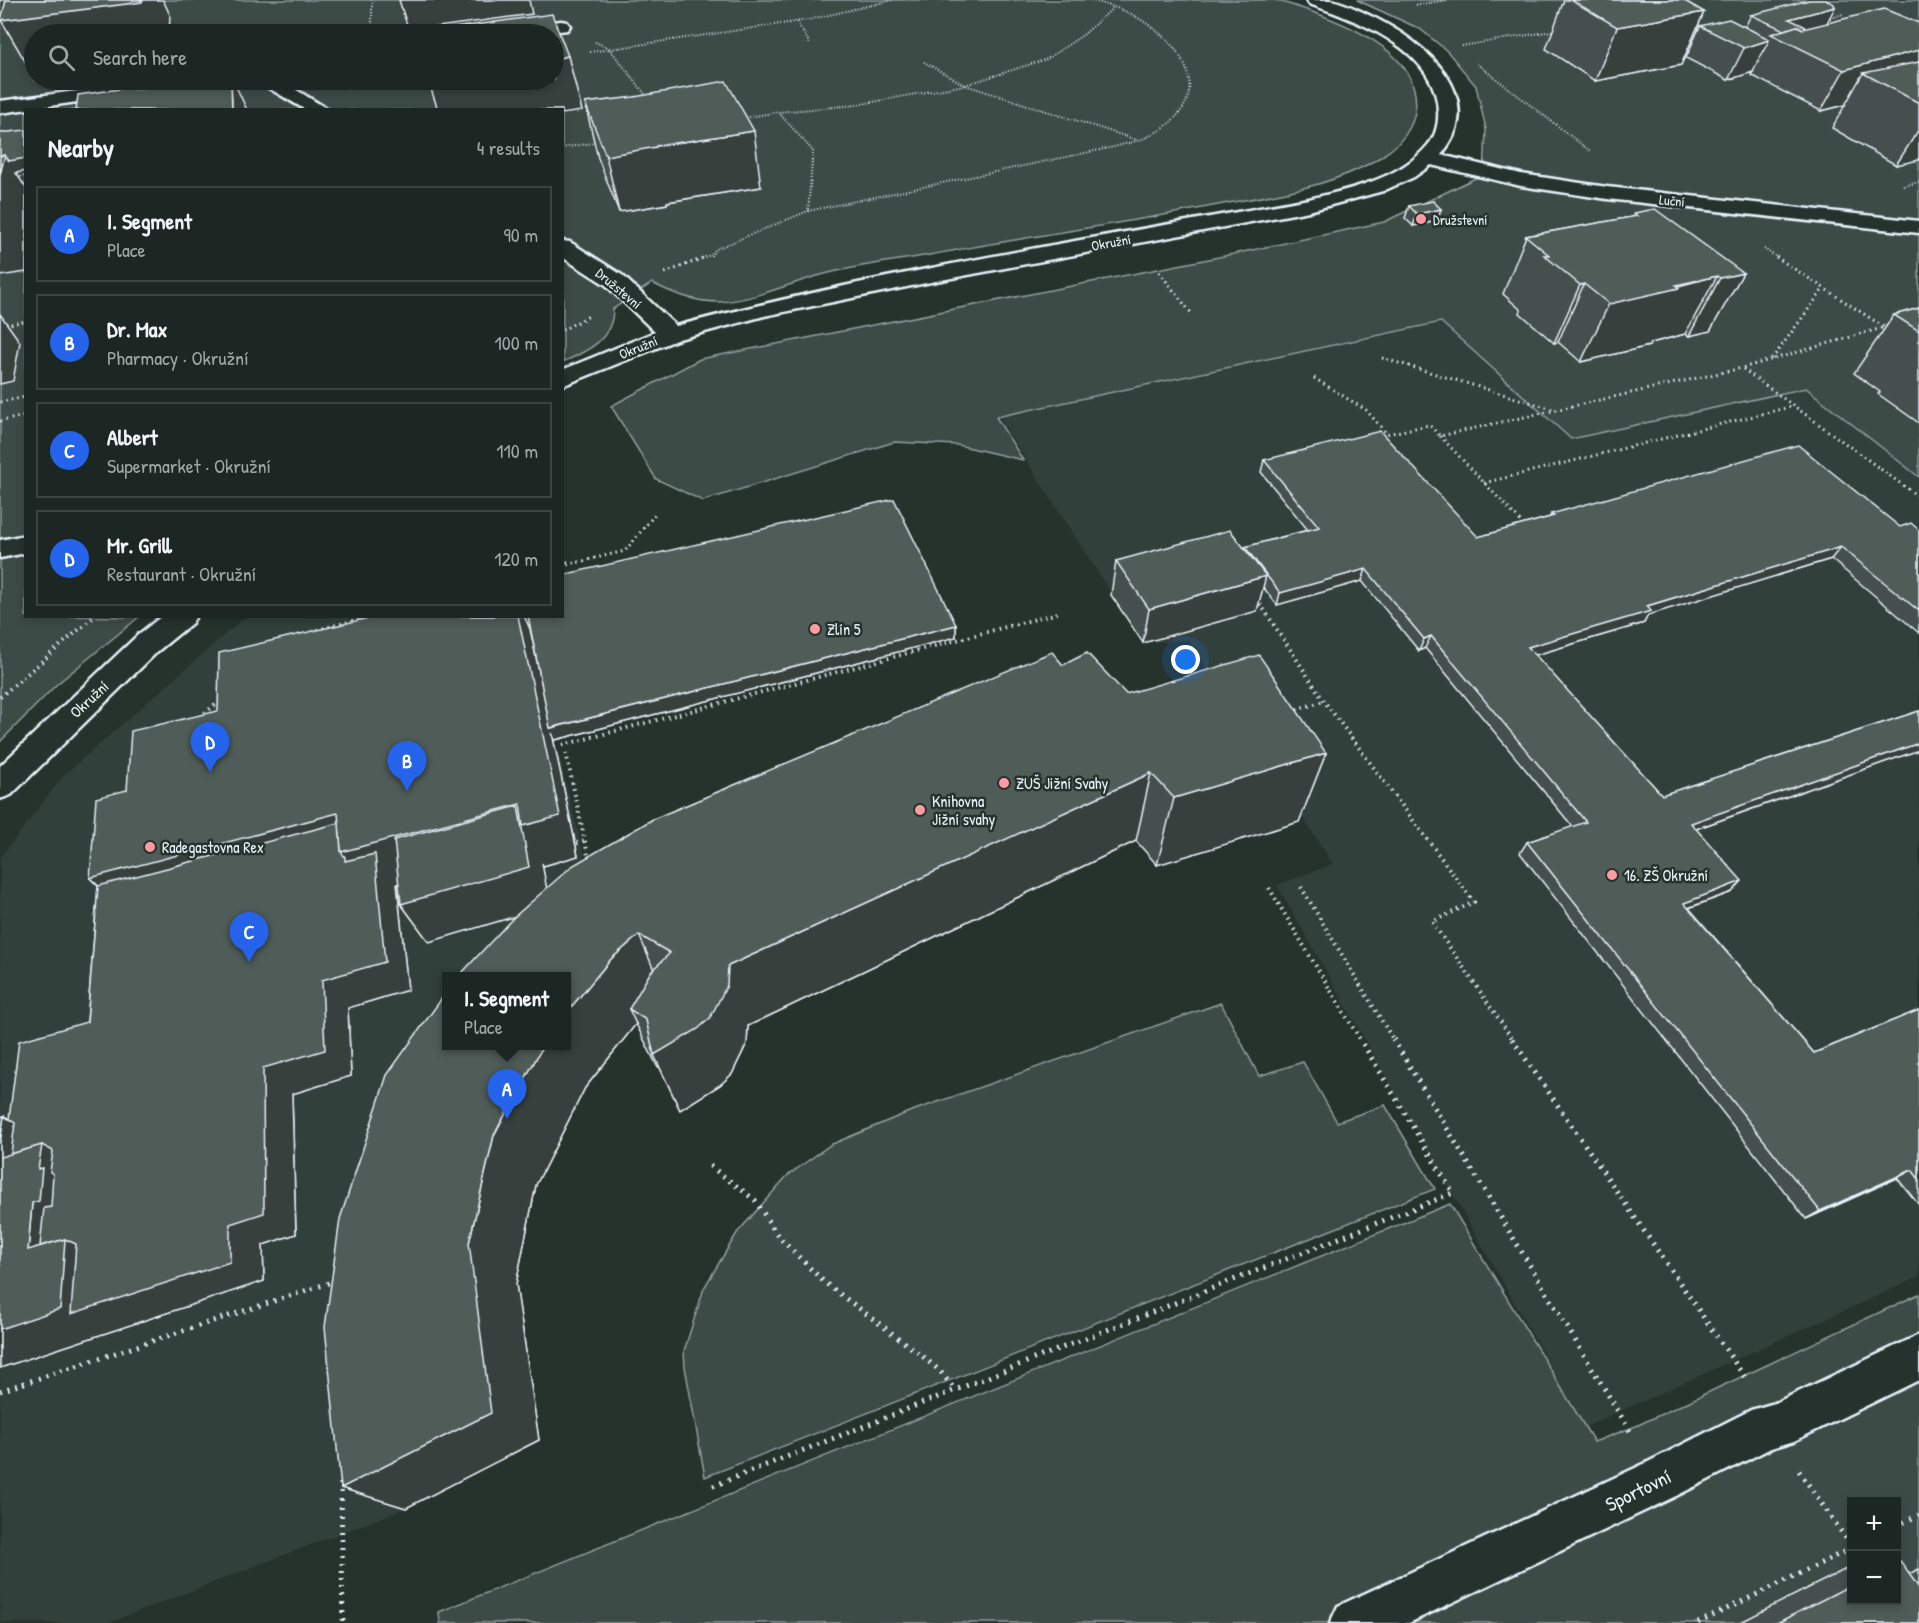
<!DOCTYPE html>
<meta charset="utf-8">
<style>
body{margin:0;font-family:"Patrick Hand",sans-serif;background:#252e2a;color:#f1f3f6}
.controls{position:absolute;right:18px;bottom:18px;display:grid;overflow:hidden;border-radius:0px;box-shadow:0 3px 9px #0003}
.controls button{width:54px;height:54px;display:grid;place-items:center;padding:0;border:0;border-bottom:2px solid #3a4340;background:#1c2622;color:#f1f3f6;font:30px sans-serif}
.you{position:absolute;left:1186px;top:660px;width:21px;height:21px;margin:-15px;border:4px solid #fff;border-radius:50%;background:#1a73e8;box-shadow:0 0 0 9px #1a73e833}
.badge{display:grid;place-items:center;width:39px;height:39px;border-radius:50%;background:#2563eb;color:#fff;font-size:20px;font-weight:700}
.pin{position:absolute;translate:-50% -50px;filter:drop-shadow(0 2px 3px #0008)}
.pin::after{content:'';position:absolute;top:32px;width:21px;height:18px;background:inherit;clip-path:polygon(0 0,100% 0,50% 100%)}
.popup{position:absolute;left:442px;top:972px;width:129px;height:78px;box-sizing:border-box;display:grid;place-content:center;border-radius:0px;background:#1c2622;filter:drop-shadow(0 2px 4px #0005);font-size:20px;white-space:nowrap;color:#a0a5a5}
.popup b{font-size:22px;color:#f1f3f6}
.popup::after{content:'';position:absolute;left:50%;top:100%;margin-left:-12px;border:12px solid transparent;border-top-color:#1c2622}
.list{margin:0;padding:0;list-style:none}
h2{display:flex;justify-content:space-between;align-items:center;height:78px;margin:0;padding:0 24px;font-size:26px}
h2 small{font-size:20px;font-weight:400;color:#a0a5a5}
.list li{display:grid;grid-template-columns:39px 1fr auto;gap:18px;align-items:center;box-sizing:border-box;height:96px;margin:0 12px 12px;padding:0 12px;border:2px solid #3a4340;border-radius:0px}
.list b{display:block;font-size:22px;white-space:nowrap}
.list p{margin:0;font-size:20px;white-space:nowrap;color:#a0a5a5}
.list em{font-size:20px;font-style:normal;color:#a0a5a5}
.icon{flex:none;width:33px;height:33px;fill:none;stroke:currentColor;stroke-width:2;stroke-linecap:round;stroke-linejoin:round}
.map{position:relative;flex:none;width:1919px;height:1623px;overflow:hidden}
.search{position:absolute;background:#1c2622;box-shadow:0 3px 9px #0003;left:24px;top:24px;width:540px;height:66px;display:flex;align-items:center;gap:15px;box-sizing:border-box;padding:0 21px;border-radius:33px;color:#a0a5a5;font-size:22px}
.panel{position:absolute;background:#1c2622;box-shadow:0 3px 9px #0003;left:24px;top:108px;width:540px;height:510px;border-radius:0px}
.map>svg:first-child{display:block}
.built{fill:#333f3a}
.green{fill:#3e4b47;stroke:#939ea0;stroke-width:1.5;fill-rule:evenodd}
.lines{fill:none;stroke-linecap:round;stroke-linejoin:round}
.minor-casing{stroke:#e8f1f8;stroke-width:5}
.path-far3{stroke:#e8f1f8;stroke-width:2;stroke-dasharray:1 2;stroke-linecap:butt}
.path-far2{stroke:#e8f1f8;stroke-width:3;stroke-dasharray:1.5 4;stroke-linecap:butt}
.path-far1{stroke:#e8f1f8;stroke-width:4;stroke-dasharray:1.5 4.5;stroke-linecap:butt}
.path{stroke:#e8f1f8;stroke-width:5;stroke-dasharray:2 6;stroke-linecap:butt}
.minor{fill:#26332d;fill-rule:evenodd}
.wall{fill:#454f4d;stroke:#e8f1f8;stroke-width:1.5}
.shaded-wall{fill:#38403e;stroke:#e8f1f8;stroke-width:1.5}
.building{fill:#505c59;stroke:#e8f1f8;stroke-width:1.5}
.poi-dot{fill:#ff9aa2;stroke:#26332d;stroke-width:2}
.labels{text-anchor:middle;dominant-baseline:central;stroke-width:5;stroke-linejoin:round;paint-order:stroke}
.far-street-label{font-size:14px;fill:#e8f1f8;stroke:#26332d}
.far-poi-label{font-size:14px;fill:#e8f1f8;stroke:#26332d;text-anchor:start}
.poi-label{font-size:16px;fill:#e8f1f8;stroke:#26332d;text-anchor:start}
.street-label{font-size:16px;fill:#e8f1f8;stroke:#26332d}
.near-street-label{font-size:20px;fill:#e8f1f8;stroke:#26332d}
</style>
<div class="map">
<svg width="1919" height="1623" viewBox="0 0 1919 1623">
<rect width="100%" height="100%" fill="#26332d"/>
<filter id="ink" filterUnits="userSpaceOnUse"><feTurbulence type="fractalNoise" baseFrequency=".0167" numOctaves="2"/><feDisplacementMap in="SourceGraphic" scale="12" xChannelSelector="R" yChannelSelector="G"/><feConvolveMatrix kernelMatrix="1 2 1 2 8 2 1 2 1" color-interpolation-filters="sRGB"/></filter>
<g filter="url(#ink)">
<g class="built">
<path d="M1442 323 1571 439 1811 386 1919 473V1277L1585 1427 1277 885 1333 864 1188 640 1143 643 998 416Z"/>
<path d="M245 617H530L555 740 603 930 558 976H447V1046L391 1380 406 1508 108 1623H0V858L64 775Z"/>
</g>
<g class="green">
<path d="M0 0H1275C1317 12 1403 40 1414 89 1421 118 1406 141 1382 156 1336 186 1276 194 1223 204 1127 223 1031 236 935 254 897 261 858 265 821 275 787 284 755 300 719 302 694 302 673 294 652 283L613 309C613 340 587 351 563 362L562 110H26V616L139 617 57 684 0 742ZM34 34H554V80H34Z"/>
<path d="M1357 0H1919V477L1806 388 1571 439 1441 322 996 417 1023 460 958 445 894 442 703 501 656 479 611 406 700 359 1224 256 1384 222 1484 174 1486 129 1476 86 1447 51 1420 29Z"/>
<path d="M1221 1003 1259 1076 1303 1062 1337 1122 1385 1105 1435 1189 705 1477 685 1367 684 1351 704 1288 737 1233 787 1176 830 1145 909 1112Z"/>
<path d="M1450 1204 1594 1442 1636 1426 1919 1294V1623H440L439 1612ZM1852 1502H1896V1600H1852Z"/>
</g>
<g class="lines">
<g class="minor-casing">
<g id="minor">
<path d="M1307 0C1314 0 1322 0 1330 0 1344 2 1360 11 1373 17 1424 42 1491 96 1441 155L1521 174 1607 187 1919 221V233L1607 199 1521 186 1431 165 1414 177 1383 191 1309 211 936 281 764 316 679 339 562 386V370L655 332 606 285 562 257V241L570 242 622 275 676 326C884 271 1097 238 1309 199 1350 189 1400 179 1428 145 1436 136 1439 122 1438 111 1437 50 1357 20 1309 4Z"/>
<path d="M561 21 567 22 570 26 567 30 536 34H493L496 30 502 29Z"/>
<path d="M161 80H206L203 84 197 85 0 113V101Z"/>
<path d="M259 80H280L329 110H306L262 84Z"/>
<path d="M26 535V553L0 558V540Z"/>
<path d="M162 616H196L192 623 159 650 11 795 0 799V766L139 634Z"/>
<path d="M1919 1335V1380L1794 1441 1771 1448 1676 1496 1409 1623H1330L1338 1606 1644 1464 1751 1410 1775 1403Z"/>
</g>
</g>
<g class="path-far3">
<path d="M372 0V34"/>
<path d="M1416 5 1447 0"/>
<path d="M1827 19 1843 14"/>
<path d="M797 22 810 44"/>
<path d="M595 42 609 48 649 99"/>
<path d="M1462 46 1558 30"/>
<path d="M590 52 808 20 893 0"/>
<path d="M924 62 965 85 1137 140"/>
<path d="M1477 64 1590 151"/>
<path d="M348 88 405 80"/>
<path d="M779 113 813 151 808 211"/>
<path d="M743 118 778 112 856 105 965 85 1047 59 1083 35 1113 8"/>
<path d="M562 148 599 142"/>
<path d="M14 178 26 176"/>
<path d="M1903 186 1919 182"/>
<path d="M1764 249 1778 258"/>
<path d="M702 258 711 255 716 249 808 211 1114 147C1127 143 1141 141 1153 134 1216 100 1188 47 1138 18 1124 9 1107 5 1091 0"/>
</g>
<g class="path-far2">
<path d="M1776 257 1884 327"/>
<path d="M1159 272 1192 314"/>
<path d="M665 273 706 257"/>
<path d="M0 326 26 321"/>
<path d="M562 330 591 315"/>
<path d="M1382 358 1556 410"/>
<path d="M1772 359 1824 288"/>
<path d="M1743 369 1919 497"/>
<path d="M1314 378 1366 410 1387 434 1429 425 1440 436 1742 368 1889 326"/>
<path d="M0 402 26 397"/>
<path d="M0 421 26 416"/>
<path d="M1440 436 1524 525"/>
<path d="M1484 483 1794 406"/>
<path d="M562 558 570 564"/>
<path d="M562 566 625 551 656 513"/>
</g>
<g class="path-far1">
<path d="M1257 599 1324 701 1474 902 1432 922 1514 1041"/>
<path d="M317 630 372 616"/>
<path d="M0 697 95 616"/>
<path d="M1291 711 1324 701"/>
<path d="M200 717 222 699"/>
<path d="M563 745 1058 613"/>
<path d="M566 753 589 860"/>
<path d="M571 845 584 841"/>
<path d="M1301 887 1394 1041"/>
<path d="M1269 888 1361 1041"/>
</g>
<g class="path">
<path d="M1393 1039 1633 1436"/>
<path d="M1512 1039 1746 1379"/>
<path d="M710 1166 755 1200 778 1236 824 1282 921 1355 940 1371 955 1390"/>
<path d="M0 1391 335 1281"/>
<path d="M1799 1471 1852 1547"/>
<path d="M341 1483 343 1623"/>
<path d="M713 1486 1453 1193 1360 1039"/>
<path d="M1896 1526 1919 1515"/>
<path d="M1698 1623 1852 1548"/>
</g>
<use href="#minor" class="minor"/>
</g>
<g class="wall">
<path d="M1564 0H1683L1704 12 1681 65 1595 81 1546 49Z"/>
<path d="M1751 15 1827 23H1919V160L1896 165 1832 128 1845 105 1821 111 1751 75 1753 72 1728 80 1686 58 1700 26 1745 27Z"/>
<path d="M585 103 761 187 667 202V204L619 212 598 158Z"/>
<path d="M1409 206 1437 221 1413 226 1405 218Z"/>
<path d="M1634 213 1743 273 1710 331 1689 336 1685 334 1651 343 1649 346 1581 362 1558 342 1554 343 1520 313 1521 310 1503 294 1526 236 1632 217Z"/>
<path d="M1919 308V423L1878 394 1880 392 1854 373 1894 315Z"/>
<path d="M1264 460 1478 537 1550 517 1551 514 1900 527 1919 530V633L1831 559 1648 615 1644 623 1535 655 1662 795 1919 711V750L1696 829 1732 892 1689 908 1814 1053 1919 1010V1205L1897 1178 1806 1219 1520 853 1527 842 1573 827 1425 648 1419 651 1362 581 1277 605 1263 587 1257 611 1143 643 1111 595 1116 561 1245 549V547L1308 530 1261 472Z"/>
<path d="M377 616H524L530 629 538 666 956 625V637L555 740 552 733 578 856 543 866 542 863 546 888 1063 665 1126 694 1326 753 1299 822 1157 865 1136 841 748 1026 747 1043 732 1074 720 1085 680 1110 660 1068 657 1066 636 1024 585 1088 536 1185 516 1284 539 1440 406 1508 341 1488 516 916 429 942 401 904 399 883 397 884 408 990 348 1008 351 1076 292 1094 296 1234 263 1245 264 1281 0 1368V1117L4 1116 9 1119 87 1022 98 886 90 878 127 790 218 711Z"/>
<path d="M1896 1561H1900L1909 1574 1919 1569V1623H1739L1850 1567H1851V1600H1896Z"/>
</g>
<g class="shaded-wall">
<path d="M0 0H138L0 16Z"/>
<path d="M142 0H163L170 15 169 34H34V73H32L1 20Z"/>
<path d="M399 0H529L532 14 409 31Z"/>
<path d="M1835 7 1819 39 1789 19Z"/>
<path d="M1704 12 1681 65 1595 81 1617 27Z"/>
<path d="M1769 40 1753 72 1728 80 1744 48Z"/>
<path d="M1919 50V84L1863 73 1845 105 1821 111 1844 70Z"/>
<path d="M568 56 582 111 562 114V110H438L428 80H554V59Z"/>
<path d="M231 80H233L247 110H232Z"/>
<path d="M1919 129V160L1896 165Z"/>
<path d="M754 131 761 187 667 202V204L619 212 606 156 656 146Z"/>
<path d="M5 155 26 158V171L16 173 26 188V272L0 276V162Z"/>
<path d="M1441 209 1437 221 1413 226 1417 214Z"/>
<path d="M1743 273 1710 331 1689 336 1720 278Z"/>
<path d="M1717 276 1685 334 1651 343 1649 346 1581 362 1609 304Z"/>
<path d="M1584 284 1558 342 1554 343 1580 285Z"/>
<path d="M0 314 20 342 13 381 0 384Z"/>
<path d="M1841 547 1831 559 1648 615 1644 623 1522 659 1528 647 1647 606Z"/>
<path d="M1366 569 1362 581 1277 605 1280 593Z"/>
<path d="M1266 576 1257 611 1143 643 1149 609Z"/>
<path d="M518 616H524L530 629 551 728 956 625V637L555 740 552 733 578 856 543 866 542 863 550 906 429 942 401 904 526 848 397 884 408 990 348 1008 351 1076 292 1094 296 1234 263 1245 264 1281 0 1368V1329L28 1250 32 1203 0 1159V1142L4 1116 56 1147 131 916 90 878Z"/>
<path d="M1431 636 1425 648 1419 651 1424 639Z"/>
<path d="M1919 743V750L1681 834 1691 823Z"/>
<path d="M1326 753 1299 822 1157 865 1174 798Z"/>
<path d="M1151 773 1136 841 748 1026 747 1043 732 1074 720 1085 680 1110 654 1055 728 966Z"/>
<path d="M1742 881 1732 892 1674 913 1684 903Z"/>
<path d="M639 935 665 996 629 1009 636 1024 585 1088 536 1185 516 1284 539 1440 406 1508 341 1488 469 1243 494 1135 543 1046H567V1012L611 959Z"/>
<path d="M1912 1170 1897 1178 1806 1219 1820 1211Z"/>
</g>
<g class="building">
<path d="M6 0H142V2L1 20Z"/>
<path d="M1571 0H1683L1704 12 1617 27Z"/>
<path d="M1809 0H1826L1834 4 1835 7 1789 19 1804 26 1805 28 1803 29 1797 26 1784 30 1751 15Z"/>
<path d="M1884 9 1919 23V50L1844 70 1771 34 1797 26 1803 29Z"/>
<path d="M552 14 568 56 554 59V34H418V33Z"/>
<path d="M1729 19 1769 39V40L1744 48 1700 26Z"/>
<path d="M1919 62V103L1863 73Z"/>
<path d="M192 80H231L232 110H76L78 95 133 87V89Z"/>
<path d="M726 81 754 131 656 146V147L606 156 585 103 634 97Z"/>
<path d="M26 130V158L9 161 5 155 0 156V133Z"/>
<path d="M5 155 0 175V156Z"/>
<path d="M1433 201 1441 209 1417 214 1409 206Z"/>
<path d="M1655 209 1743 273 1720 278 1717 276 1676 285 1679 288 1609 304 1584 284 1580 285 1544 255H1549L1526 236 1637 216 1634 213Z"/>
<path d="M1919 308V331L1894 315Z"/>
<path d="M1380 431 1478 537 1554 516 1551 514 1798 445 1900 527 1911 523 1919 530V611L1841 547 1647 606 1651 611 1528 647 1662 795 1919 711V743L1691 823 1742 881 1684 903 1814 1053 1919 1010V1179L1912 1170 1820 1211 1527 842 1586 822 1431 636 1424 639 1366 569 1280 593 1245 547 1319 527 1264 460Z"/>
<path d="M894 499 956 625 550 728 528 616H562V575Z"/>
<path d="M1230 530 1266 576 1149 609 1116 561Z"/>
<path d="M377 616H518L560 816 523 826 520 804 341 852 338 813 90 878 96 798 127 790 131 731 218 711 219 653Z"/>
<path d="M1052 652 1063 665 1087 653 1126 694 1259 655 1326 753 1174 798 1151 773 728 966 727 985 710 1018 698 1029 654 1055 646 1020 629 1009 650 973 670 953 639 935 611 959 567 1012V976H459L513 918 572 866 653 819Z"/>
<path d="M518 806 529 867 401 904 394 840Z"/>
<path d="M339 823 341 852 345 857V861L375 854 385 962 322 980 325 1050 263 1068 264 1213 230 1224V1262L71 1314 76 1244 65 1239 40 1246 44 1208 51 1207 53 1174 50 1172 53 1151 42 1145 11 1154 15 1123 9 1119 19 1041 87 1022 98 886Z"/>
<path d="M447 991V1046H543L494 1135 469 1243 491 1413 341 1488 325 1327 340 1219 387 1075Z"/>
<path d="M4 1116 0 1142V1117Z"/>
<path d="M42 1145 38 1169 42 1168 39 1201 32 1203 28 1250 65 1239 60 1309 0 1329V1157Z"/>
<path d="M1900 1561 1919 1588V1623H1777L1851 1585V1600H1896V1562Z"/>
</g>
</g>
<g class="poi-dot">
<circle cx="1421" cy="219" r="6"/>
<circle cx="815" cy="629" r="6"/>
<circle cx="1004" cy="783" r="6"/>
<circle cx="920" cy="810" r="6"/>
<circle cx="150" cy="847" r="6"/>
<circle cx="1612" cy="875" r="6"/>
</g>
<g class="labels">
<g class="far-street-label">
<text transform="translate(1672 200) rotate(6)">Luční</text>
<text transform="translate(1111 242) rotate(-10)">Okružní</text>
<text transform="translate(619 288) rotate(40)">Družstevní</text>
<text transform="translate(638 347) rotate(-22)">Okružní</text>
</g>
<g class="far-poi-label">
<text x="1433" y="219">Družstevní</text>
</g>
<g class="poi-label">
<text x="827" y="629">Zlín 5</text>
<text x="1016" y="783">ZUŠ Jižní Svahy</text>
<text x="932" y="801">Knihovna<tspan x="932" dy="18">Jižní svahy</tspan></text>
<text x="162" y="847">Radegastovna Rex</text>
<text x="1624" y="875">16. ZŠ Okružní</text>
</g>
<g class="street-label">
<text transform="translate(89 699) rotate(-43)">Okružní</text>
</g>
<g class="near-street-label">
<text transform="translate(1638 1490) rotate(-26)">Sportovní</text>
</g>
</g>
</svg>
<div class="controls">
<button>+</button>
<button>−</button>
</div>
<div class="you"></div>
<div class="pin badge" style="left:507px;top:1119px">A</div>
<div class="popup"><b>I. Segment</b>Place</div>
<div class="pin badge" style="left:407px;top:791px">B</div>
<div class="pin badge" style="left:249px;top:962px">C</div>
<div class="pin badge" style="left:210px;top:772px">D</div>
<div class="search"><svg class="icon" aria-label="search" viewBox="0 0 24 24"><circle cx="10" cy="10" r="6"/><path d="M15 15l6 6"/></svg>Search here</div>
<section class="panel">
<h2>Nearby<small>4 results</small></h2>
<ul class="list">
<li><span class="badge">A</span><div><b>I. Segment</b><p>Place</p></div><em>90 m</em></li>
<li><span class="badge">B</span><div><b>Dr. Max</b><p>Pharmacy · Okružní</p></div><em>100 m</em></li>
<li><span class="badge">C</span><div><b>Albert</b><p>Supermarket · Okružní</p></div><em>110 m</em></li>
<li><span class="badge">D</span><div><b>Mr. Grill</b><p>Restaurant · Okružní</p></div><em>120 m</em></li>
</ul>
</section>
</div>
